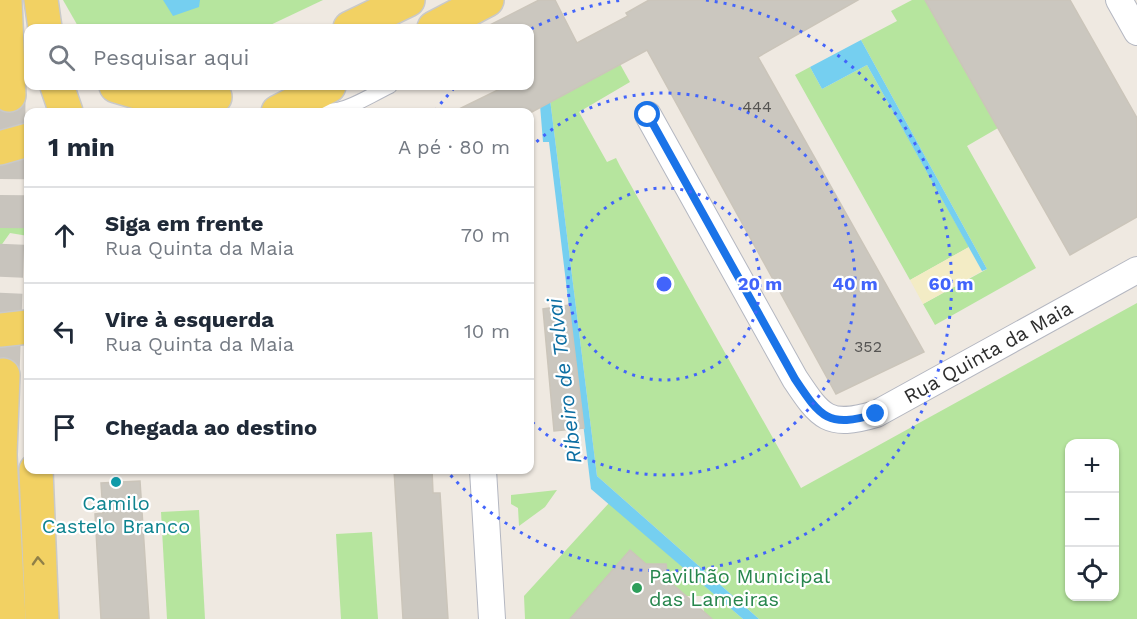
<!DOCTYPE html>
<html lang="pt">
<meta charset="utf-8">
<style>
body{margin:0;font-family:"Work Sans",sans-serif;background:#f6f6f7;color:#1f2937}
.controls{position:absolute;right:18px;bottom:18px;display:grid;overflow:hidden;border-radius:12px;box-shadow:0 2px 4px #0004}
.controls button{width:54px;height:54px;display:grid;place-items:center;padding:0;border:0;border-bottom:2px solid #e0e1e3;background:#fff;color:#1f2937;font:30px sans-serif}
.stop{position:absolute;width:18px;height:18px;margin:-14px;border:4px solid #1a73e8;border-radius:50%;background:#fff}
.stop.end{background:#1a73e8;border-color:#fff;box-shadow:0 2px 6px #0008}
.list{margin:0;padding:0;list-style:none}
h2{display:flex;justify-content:space-between;align-items:center;height:78px;margin:0;padding:0 24px;font-size:26px}
h2 small{font-size:20px;font-weight:400;color:#747a83}
.list li{display:grid;grid-template-columns:39px 1fr auto;gap:18px;align-items:center;box-sizing:border-box;height:96px;padding:0 24px;border-top:2px solid #e0e1e3}
.list b{display:block;font-size:22px;white-space:nowrap}
.list p{margin:0;font-size:20px;white-space:nowrap;color:#747a83}
.list em{font-size:20px;font-style:normal;color:#747a83}
.icon{flex:none;width:33px;height:33px;fill:none;stroke:currentColor;stroke-width:2;stroke-linecap:round;stroke-linejoin:round}
.map{position:relative;flex:none;width:1137px;height:619px;overflow:hidden}
.search{position:absolute;background:#fff;box-shadow:0 2px 4px #0004;left:24px;top:24px;width:510px;height:66px;display:flex;align-items:center;gap:15px;box-sizing:border-box;padding:0 21px;border-radius:12px;color:#747a83;font-size:22px}
.panel{position:absolute;background:#fff;box-shadow:0 2px 4px #0004;left:24px;top:108px;width:510px;height:366px;border-radius:12px}
.map>svg:first-child{display:block}
.green{fill:#b6e59e;fill-rule:evenodd}
.sand{fill:#f3ecc5}
.water{fill:#75cff0}
.building{fill:#cbc7bf;stroke:#cbc5ba;stroke-width:1.5}
.lines{fill:none;stroke-linecap:round;stroke-linejoin:round}
.primary-tunnel{stroke:#c8c4bd;stroke-width:33;stroke-dasharray:33 16;stroke-linecap:butt}
.service-casing{stroke:#b4b7c1;stroke-width:16}
.minor-casing{stroke:#b4b7c1;stroke-width:28}
.primary-casing{stroke:#c9c9c9;stroke-width:36}
.service{stroke:#fff;stroke-width:14}
.minor{stroke:#fff;stroke-width:26}
.primary{stroke:#f2d163;stroke-width:33}
.oneway{stroke:#908048}
.route{stroke:#1a73e8;stroke-width:8}
.ring{fill:none;stroke:#4264fb;stroke-width:3;stroke-dasharray:3 6}
.culture-dot{fill:#0f9aa8;stroke:#fff;stroke-width:2}
.leisure-dot{fill:#2e9e5b;stroke:#fff;stroke-width:2}
.labels{text-anchor:middle;dominant-baseline:central;stroke-width:4.5;stroke-linejoin:round;paint-order:stroke}
.number-label{font-size:16px;fill:#555452}
.street-label{font-size:20px;fill:#2e2e2e;stroke:#fff}
.culture-label{font-size:20px;fill:#0d838f;stroke:#fff}
.leisure-label{font-size:20px;fill:#27864d;stroke:#fff;text-anchor:start}
.water-label{font-size:21px;font-style:italic;fill:#0d6fa3;stroke:#fff}
.centre{fill:#4264fb;stroke:#fff;stroke-width:3}
.ring-label{font-size:18px;text-anchor:middle;font-weight:bold;fill:#4264fb;stroke:#fff;stroke-width:4.5;stroke-linejoin:round;paint-order:stroke}
</style>
<div class="map">
<svg width="1137" height="619" viewBox="0 0 1137 619">
<rect width="100%" height="100%" fill="#efe9e1"/>
<g class="green">
<path d="M63 0H323L264 28H79Z"/>
<path d="M912 0H925L998 128 967 146 1036 268 935 325 923 304 987 269 861 40 897 21 891 11Z"/>
<path d="M620 64 630 82 579 112 607 162 616 158 620 166 801 488 1137 303V619H759L597 476 550 99ZM1070 444H1114V596H1070Z"/>
<path d="M867 65 969 247 910 280 795 75 810 67 822 89Z"/>
<path d="M4 197H28V236L10 233 0 247V202Z"/>
<path d="M557 490 545 507 519 526 518 508 511 504V495Z"/>
<path d="M609 503 743 619H712L704 612 702 596H685L668 580 666 564 647 565 630 550 570 619H525L524 596Z"/>
<path d="M199 510 205 619H167L161 512Z"/>
<path d="M372 532 378 619H341L336 534Z"/>
</g>
<path class="sand" d="M969 247 982 271 923 304 910 280Z"/>
<g class="water">
<path d="M163 0H200L199 7 173 16Z"/>
<path d="M861 40 987 269 982 271 867 65 822 89 810 67Z"/>
<path d="M550 99 597 476 759 619H743L591 489 549 142H543L540 105Z"/>
</g>
<g class="building">
<path d="M539 0H555L577 43 628 16 626 13 649 0H858L758 57 924 352 836 394 647 50 530 113V110L525 112H453L506 86H530V28H484Z"/>
<path d="M925 0H1070L1137 118V217L1070 255Z"/>
<path d="M569 305 584 428 554 431 543 309Z"/>
<path d="M394 470H432L433 493H440L448 619H403Z"/>
<path d="M140 481 149 619H101L95 514 103 513 101 483Z"/>
<path d="M630 550 646 564H666L668 580 712 619H570Z"/>
</g>
<g class="lines">
<path class="primary-tunnel" d="M3 375 8 235 9 95"/>
<g class="service-casing">
<path id="service" d="M298 108C341 118 353 104 390 86"/>
</g>
<g class="minor-casing">
<g id="minor">
<path d="M1119 0 1137 32"/>
<path d="M648 115 795 379C821 418 828 428 876 414L1137 270"/>
<path d="M483 470 492 619"/>
</g>
</g>
<g class="primary-casing">
<g id="primary">
<path d="M5 0 9 95"/>
<path d="M41 0 45 28"/>
<path d="M350 28 408 0"/>
<path d="M434 28 487 0"/>
<path d="M57 86 66 112"/>
<path d="M116 86 150 96 215 97"/>
<path d="M278 112 329 86"/>
<path d="M0 148 28 140"/>
<path d="M0 330 28 327"/>
<path d="M0 454 3 375"/>
<path d="M0 456 9 619"/>
<path d="M36 470 42 619"/>
</g>
</g>
<use href="#service" class="service"/>
<use href="#minor" class="minor"/>
<use href="#primary" class="primary"/>
</g>
<defs><path id="oneway-chevron" d="M-2-3.5L2.5 0L-2 3.5" fill="none" stroke-width="1.6" stroke-linecap="round" stroke-linejoin="round" transform="scale(1.5)"/></defs>
<use class="oneway" href="#oneway-chevron" transform="translate(38 561) rotate(-93)"/>
<g class="lines">
<path class="route" d="M648 115 795 379C821 418 828 428 876 414"/>
</g>
<g class="ring">
<circle cx="664" cy="284" r="96"/>
<path d="M530 148A191 191 0 1 1 530 420"/>
<path d="M435 111A287 287 0 0 1 456 86M531 29A287 287 0 0 1 622 0M706 0A287 287 0 1 1 446 470"/>
</g>
<circle class="culture-dot" cx="116" cy="482" r="6"/>
<circle class="leisure-dot" cx="637" cy="588" r="6"/>
<g class="labels">
<g class="number-label">
<text x="757" y="106">444</text>
<text x="868" y="346">352</text>
</g>
<g class="street-label">
<text transform="translate(988 352) rotate(-29)">Rua Quinta da Maia</text>
</g>
<g class="culture-label">
<text x="116" y="503">Camilo<tspan x="116" dy="23">Castelo Branco</tspan></text>
</g>
<g class="leisure-label">
<text x="649" y="576">Pavilhão Municipal<tspan x="649" dy="23">das Lameiras</tspan></text>
</g>
<g class="water-label">
<text transform="translate(564 381) rotate(-97)">Ribeiro de Talvai</text>
</g>
</g>
<circle cx="664" cy="284" r="9" class="centre"/>
<g class="ring-label">
<text x="760" y="290">20 m</text>
<text x="855" y="290">40 m</text>
<text x="951" y="290">60 m</text>
</g>
</svg>
<div class="controls">
<button>+</button>
<button>−</button>
<button><svg class="icon" aria-label="locate" viewBox="0 0 24 24"><circle cx="12" cy="12" r="6"/><path d="M12 2v4M12 18v4M2 12h4M18 12h4"/></svg></button>
</div>
<div class="stop" style="left:648px;top:115px"></div>
<div class="stop end" style="left:876px;top:414px"></div>
<div class="search"><svg class="icon" aria-label="search" viewBox="0 0 24 24"><circle cx="10" cy="10" r="6"/><path d="M15 15l6 6"/></svg>Pesquisar aqui</div>
<section class="panel">
<h2>1 min<small>A pé · 80 m</small></h2>
<ul class="list">
<li><svg class="icon" aria-label="ahead" viewBox="0 0 24 24"><path d="M12 20V5M6 11l6-6 6 6"/></svg><div><b>Siga em frente</b><p>Rua Quinta da Maia</p></div><em>70 m</em></li>
<li><svg class="icon" aria-label="left" viewBox="0 0 24 24"><path d="M17 20v-9H6M10 6l-5 5 5 5"/></svg><div><b>Vire à esquerda</b><p>Rua Quinta da Maia</p></div><em>10 m</em></li>
<li><svg class="icon" aria-label="arrive" viewBox="0 0 24 24"><path d="M6 21V4h12l-3 4 3 4H6"/></svg><div><b>Chegada ao destino</b></div></li>
</ul>
</section>
</div>
